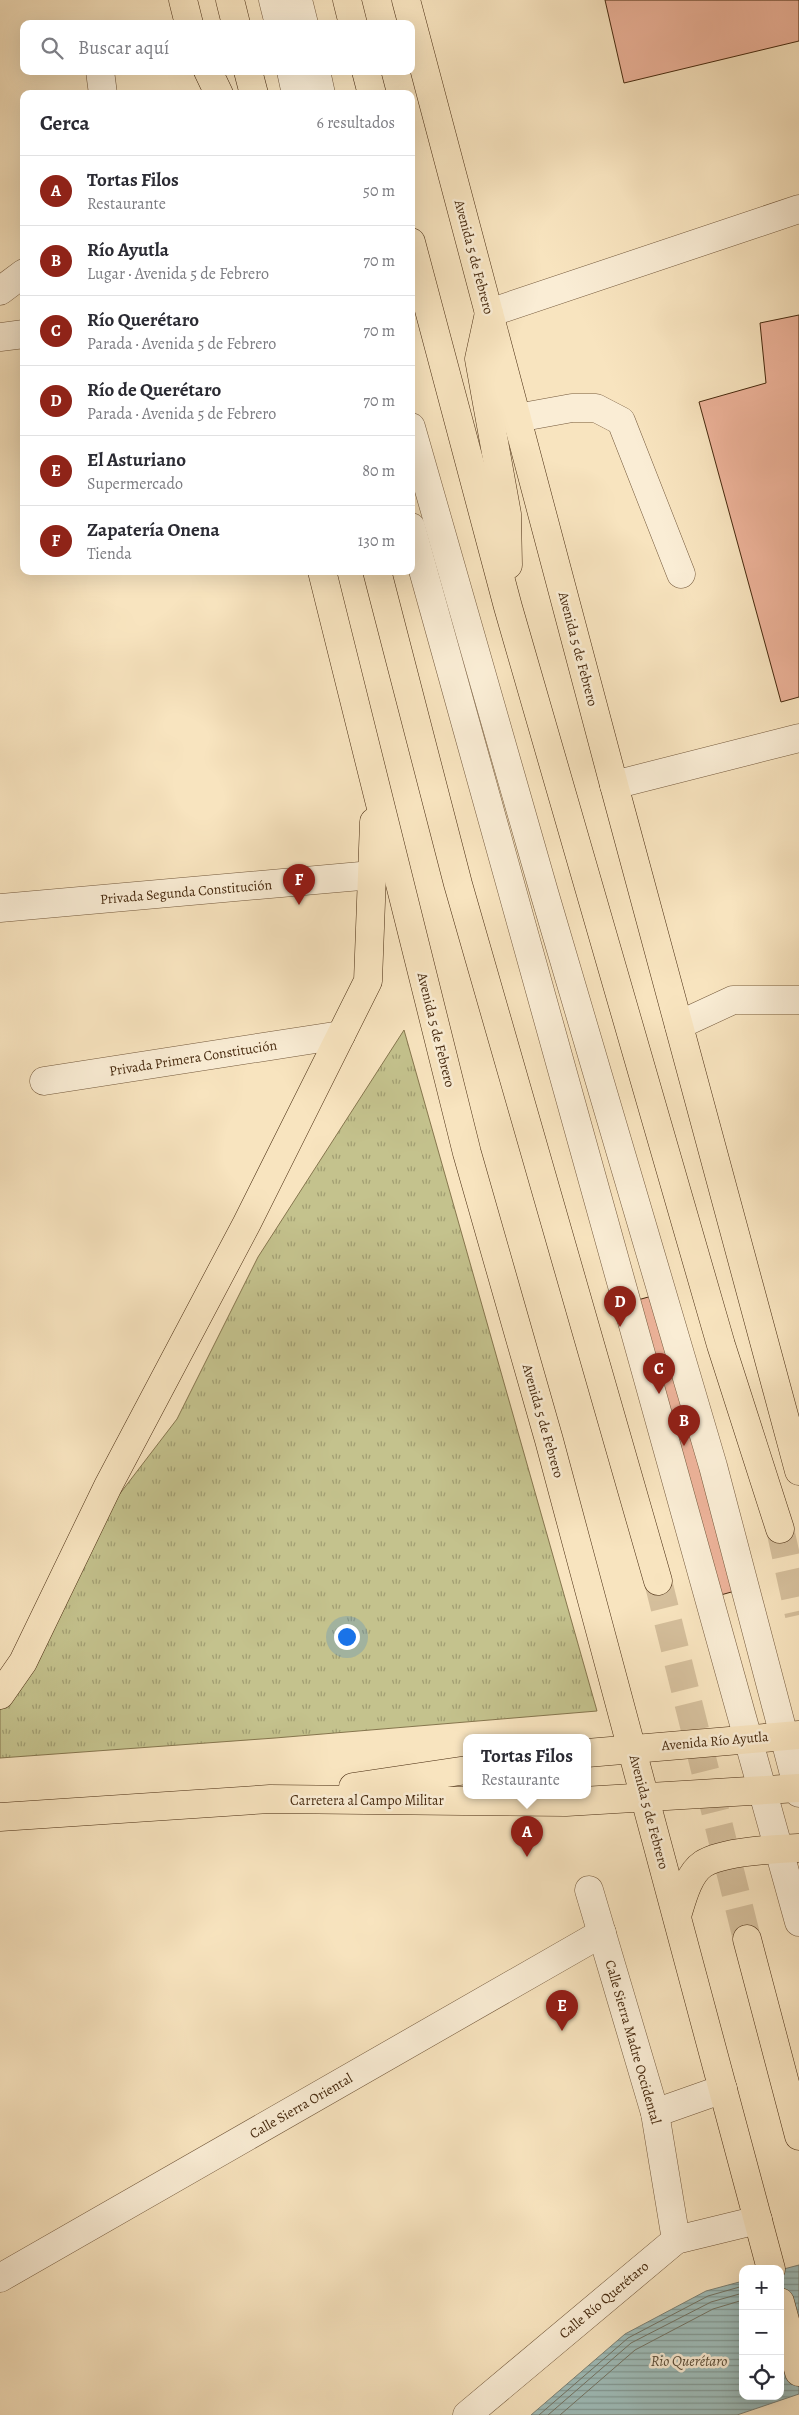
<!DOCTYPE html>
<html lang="es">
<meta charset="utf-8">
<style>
body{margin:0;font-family:Alegreya,serif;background:#f7f7f7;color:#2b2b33}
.controls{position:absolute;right:15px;bottom:15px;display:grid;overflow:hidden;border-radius:10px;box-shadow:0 5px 20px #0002}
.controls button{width:45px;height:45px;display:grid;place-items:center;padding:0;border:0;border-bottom:1px solid #e1e1e2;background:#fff;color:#2b2b33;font:25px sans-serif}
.you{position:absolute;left:346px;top:1636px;width:18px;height:18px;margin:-12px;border:4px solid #fff;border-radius:50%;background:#1a73e8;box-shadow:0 0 0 8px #1a73e833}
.badge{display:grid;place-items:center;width:32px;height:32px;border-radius:50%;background:#8f2418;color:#fff;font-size:16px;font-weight:700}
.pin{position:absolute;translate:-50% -41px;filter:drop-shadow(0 1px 2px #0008)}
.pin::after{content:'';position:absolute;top:26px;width:18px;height:15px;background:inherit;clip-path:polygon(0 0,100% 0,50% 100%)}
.popup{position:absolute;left:463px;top:1734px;width:128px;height:65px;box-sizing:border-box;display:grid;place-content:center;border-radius:10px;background:#fff;filter:drop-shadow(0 1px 4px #0005);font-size:16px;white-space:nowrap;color:#7c7c81}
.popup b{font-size:19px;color:#2b2b33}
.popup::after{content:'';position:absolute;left:50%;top:100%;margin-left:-10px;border:10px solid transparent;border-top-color:#fff}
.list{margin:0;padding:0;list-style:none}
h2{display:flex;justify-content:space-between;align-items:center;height:65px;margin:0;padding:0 20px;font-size:21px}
h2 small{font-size:16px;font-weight:400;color:#7c7c81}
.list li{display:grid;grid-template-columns:32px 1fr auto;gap:15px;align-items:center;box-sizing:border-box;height:70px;padding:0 20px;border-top:1px solid #e1e1e2}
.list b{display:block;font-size:19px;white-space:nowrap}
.list p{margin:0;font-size:16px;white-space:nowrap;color:#7c7c81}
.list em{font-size:16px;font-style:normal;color:#7c7c81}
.icon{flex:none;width:28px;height:28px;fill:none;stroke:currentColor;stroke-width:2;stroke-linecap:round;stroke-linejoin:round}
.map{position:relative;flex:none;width:799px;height:2415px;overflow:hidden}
.search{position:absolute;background:#fff;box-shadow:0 5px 20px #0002;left:20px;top:20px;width:395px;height:55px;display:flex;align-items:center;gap:12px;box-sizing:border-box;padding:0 18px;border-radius:10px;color:#7c7c81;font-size:19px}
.panel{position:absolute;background:#fff;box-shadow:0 5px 20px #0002;left:20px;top:90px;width:395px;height:485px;border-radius:10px}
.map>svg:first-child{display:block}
.grass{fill:url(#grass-tufts);stroke:#86764e}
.water{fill:url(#water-rules);stroke:#7c8276}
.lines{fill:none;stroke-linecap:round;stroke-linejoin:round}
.shore{stroke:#737464;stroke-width:1}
.building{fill:#edb39a;stroke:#472a0f}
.highway-tunnel{stroke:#d5bf9c;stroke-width:28;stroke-dasharray:28 14;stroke-linecap:butt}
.minor-casing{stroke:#73583b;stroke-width:29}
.major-casing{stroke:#472a0f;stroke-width:29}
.highway-casing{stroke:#472a0f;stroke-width:29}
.minor{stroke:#faedd5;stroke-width:28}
.major{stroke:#f8e4bf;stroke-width:28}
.highway{stroke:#f8e4bf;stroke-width:28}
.labels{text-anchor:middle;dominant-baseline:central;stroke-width:5;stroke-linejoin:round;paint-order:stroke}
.street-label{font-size:14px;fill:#472a0f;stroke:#faedd5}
.water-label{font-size:15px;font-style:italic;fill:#5d4f3a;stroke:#faedd5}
</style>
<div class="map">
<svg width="799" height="2415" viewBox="0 0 799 2415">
<defs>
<pattern id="grass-tufts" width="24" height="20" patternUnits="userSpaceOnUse" patternTransform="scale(1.25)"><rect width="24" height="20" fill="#c4c28d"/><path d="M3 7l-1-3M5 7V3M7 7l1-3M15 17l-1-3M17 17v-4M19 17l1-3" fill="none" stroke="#a19e72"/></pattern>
<pattern id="water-rules" width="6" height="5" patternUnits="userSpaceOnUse" patternTransform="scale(1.25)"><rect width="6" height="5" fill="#9fbdba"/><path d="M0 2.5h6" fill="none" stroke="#839a96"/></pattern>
</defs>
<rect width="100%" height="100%" fill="#f8e4bf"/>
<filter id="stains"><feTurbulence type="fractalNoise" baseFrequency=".004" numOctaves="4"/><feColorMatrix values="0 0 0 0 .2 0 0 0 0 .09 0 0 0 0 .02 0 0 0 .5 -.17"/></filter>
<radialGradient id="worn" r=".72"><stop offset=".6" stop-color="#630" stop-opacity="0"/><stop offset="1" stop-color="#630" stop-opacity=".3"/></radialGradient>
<path class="grass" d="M404 1030 597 1711 275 1738 0 1758V1691L73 1555 177 1419 258 1257Z"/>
<path class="water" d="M799 2265V2394L737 2415H531L625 2334 706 2291 743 2281V2396H780V2270Z"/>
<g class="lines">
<g class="shore">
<path d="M539 2415 628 2338 708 2296 743 2286"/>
<path d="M548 2415 631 2343 711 2302 743 2293"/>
<path d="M560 2415 635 2350 713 2309 743 2300"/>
</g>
</g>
<g class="building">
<path d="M605 0H799V41L624 83Z"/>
<path d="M799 315V697L781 702 699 402 766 383 760 323Z"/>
<path d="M652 1296 735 1591 717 1596 634 1301Z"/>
</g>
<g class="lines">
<g class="highway-tunnel">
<path d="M780 1529 799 1615"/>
<path d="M658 1581 747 1939"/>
</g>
<g class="minor-casing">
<g id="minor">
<path d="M273 0 279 24"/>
<path d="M298 0 304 24"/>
<path d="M100 71 103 94"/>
<path d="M291 71 296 94"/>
<path d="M316 71 321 94"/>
<path d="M0 291 24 273"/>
<path d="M489 313 799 209"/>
<path d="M0 337 24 334"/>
<path d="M517 418 572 408H596L621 421 681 574"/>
<path d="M411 427 544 892 713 1466 799 1793"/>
<path d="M411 527C537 993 670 1457 799 1922"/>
<path d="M614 785 799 738"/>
<path d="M0 908 372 875"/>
<path d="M679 1025 733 1000H799"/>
<path d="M44 1081 341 1035"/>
<path d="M589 1890 655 2113 676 2240"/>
<path d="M655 2113 723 2089"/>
<path d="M0 2278 602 1933"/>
<path d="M467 2415 676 2240 758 2220"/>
</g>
</g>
<g class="major-casing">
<g id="major">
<path d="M183 0 189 24"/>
<path d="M406 0 614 785 799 1471"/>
<path d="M322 571 467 1153 549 1440 771 2269"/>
<path d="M0 1695 23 1662 108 1486 247 1223 368 981 374 822"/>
<path d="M587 1753 799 1735"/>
<path d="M353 1787 467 1770"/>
<path d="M0 1817 270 1799 566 1802 799 1788"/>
<path d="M677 1916C682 1900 688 1874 703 1864 723 1851 775 1849 799 1848"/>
<path d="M780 2302 799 2372"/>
</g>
</g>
<g class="highway-casing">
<g id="highway">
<path d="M230 0 236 24"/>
<path d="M347 0 353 24"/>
<path d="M208 71 219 94"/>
<path d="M248 71 254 94"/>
<path d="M366 71 372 94"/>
<path d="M411 242 508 607 721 1345 780 1529"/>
<path d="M489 313 479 359 507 514 508 565"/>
<path d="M377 571 458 884 658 1581"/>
<path d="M747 1939 799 2136"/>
</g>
</g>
<use href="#minor" class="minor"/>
<use href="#major" class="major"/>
<use href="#highway" class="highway"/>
</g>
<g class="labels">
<g class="street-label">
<text transform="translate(474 257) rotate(75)">Avenida 5 de Febrero</text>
<text transform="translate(578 649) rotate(75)">Avenida 5 de Febrero</text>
<text transform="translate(186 892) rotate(-5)">Privada Segunda Constitución</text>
<text transform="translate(436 1030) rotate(76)">Avenida 5 de Febrero</text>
<text transform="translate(193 1058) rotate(-9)">Privada Primera Constitución</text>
<text transform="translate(543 1421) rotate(74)">Avenida 5 de Febrero</text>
<text transform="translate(715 1741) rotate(-5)">Avenida Río Ayutla</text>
<text x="367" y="1800">Carretera al Campo Militar</text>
<text transform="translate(649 1812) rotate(75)">Avenida 5 de Febrero</text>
<text transform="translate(633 2042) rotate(74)">Calle Sierra Madre Occidental</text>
<text transform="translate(301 2106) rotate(-30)">Calle Sierra Oriental</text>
<text transform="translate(604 2300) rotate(-40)">Calle Río Querétaro</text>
</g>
<g class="water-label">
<text x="689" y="2361">Rio Querétaro</text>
</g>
</g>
<rect width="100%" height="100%" filter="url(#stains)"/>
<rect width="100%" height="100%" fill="url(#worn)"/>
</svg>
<div class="controls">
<button>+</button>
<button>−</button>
<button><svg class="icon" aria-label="locate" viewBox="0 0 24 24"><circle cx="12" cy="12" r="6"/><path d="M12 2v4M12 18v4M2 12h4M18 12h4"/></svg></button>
</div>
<div class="you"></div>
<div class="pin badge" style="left:527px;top:1857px">A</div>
<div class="popup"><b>Tortas Filos</b>Restaurante</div>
<div class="pin badge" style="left:684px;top:1446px">B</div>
<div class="pin badge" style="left:659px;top:1394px">C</div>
<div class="pin badge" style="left:620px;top:1327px">D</div>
<div class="pin badge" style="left:562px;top:2031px">E</div>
<div class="pin badge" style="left:299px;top:905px">F</div>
<div class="search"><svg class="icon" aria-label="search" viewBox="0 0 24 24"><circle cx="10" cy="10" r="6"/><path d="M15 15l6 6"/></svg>Buscar aquí</div>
<section class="panel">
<h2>Cerca<small>6 resultados</small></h2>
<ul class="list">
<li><span class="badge">A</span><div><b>Tortas Filos</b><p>Restaurante</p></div><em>50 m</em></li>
<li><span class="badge">B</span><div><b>Río Ayutla</b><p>Lugar · Avenida 5 de Febrero</p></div><em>70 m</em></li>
<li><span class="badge">C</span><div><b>Río Querétaro</b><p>Parada · Avenida 5 de Febrero</p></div><em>70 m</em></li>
<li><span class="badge">D</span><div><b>Río de Querétaro</b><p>Parada · Avenida 5 de Febrero</p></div><em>70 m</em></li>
<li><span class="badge">E</span><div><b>El Asturiano</b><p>Supermercado</p></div><em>80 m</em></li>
<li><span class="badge">F</span><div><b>Zapatería Onena</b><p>Tienda</p></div><em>130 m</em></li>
</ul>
</section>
</div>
